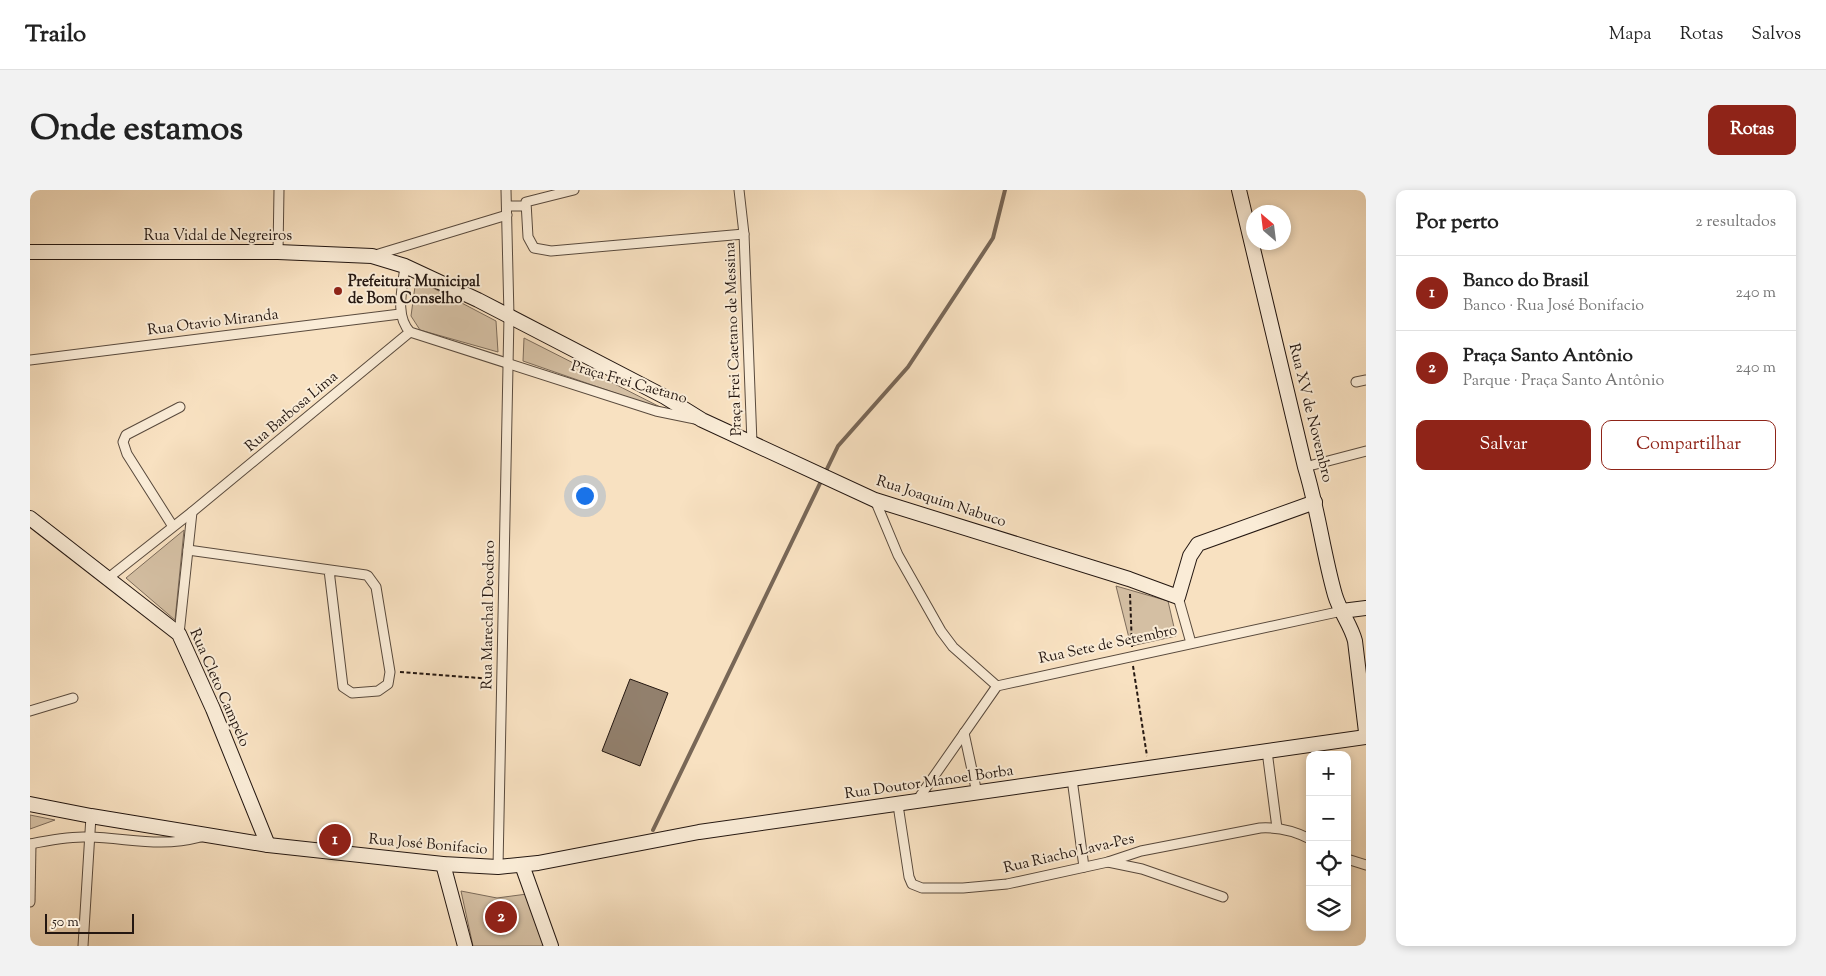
<!DOCTYPE html>
<html lang="pt">
<meta charset="utf-8">
<style>
body{margin:0;font-family:"Sorts Mill Goudy",serif;background:#f2f2f2;color:#222}
.controls{position:absolute;right:15px;bottom:15px;display:grid;overflow:hidden;border-radius:10px;box-shadow:0 2px 8px #0003}
.controls button{width:45px;height:45px;display:grid;place-items:center;padding:0;border:0;border-bottom:1px solid #e0e0e0;background:#fff;color:#222;font:25px sans-serif}
.compass{position:absolute;left:1216px;top:15px;width:45px;height:45px;border-radius:50%;background:#fff;box-shadow:0 2px 8px #0003;rotate:332deg}
.scale{position:absolute;left:15px;bottom:12px;width:89px;box-sizing:border-box;padding-left:5px;border:2px solid #241711;border-top:0;font-size:14px;line-height:18px;white-space:nowrap;color:#241711;-webkit-text-stroke:4px #faecd7;paint-order:stroke}
.you{position:absolute;left:554px;top:305px;width:18px;height:18px;margin:-12px;border:4px solid #fff;border-radius:50%;background:#1a73e8;box-shadow:0 0 0 8px #1a73e833}
.badge{display:grid;place-items:center;width:32px;height:32px;border-radius:50%;background:#8f2418;color:#fff;font-size:16px;font-weight:700}
.pin{position:absolute;translate:-50% -50%;border:2px solid #fff;box-shadow:0 1px 5px #0006}
.list{margin:0;padding:0;list-style:none}
h2{display:flex;justify-content:space-between;align-items:center;height:65px;margin:0;padding:0 20px;font-size:21px}
h2 small{font-size:16px;font-weight:400;color:#767676}
.list li{display:grid;grid-template-columns:32px 1fr auto;gap:15px;align-items:center;box-sizing:border-box;height:75px;padding:0 20px;border-top:1px solid #e0e0e0}
.list b{display:block;font-size:19px;white-space:nowrap}
.list p{margin:0;font-size:16px;white-space:nowrap;color:#767676}
.list em{font-size:16px;font-style:normal;color:#767676}
.actions{display:flex;gap:10px;padding:15px 20px}
.actions a{flex:1;padding:11px 0;border:1px solid #8f2418;border-radius:10px;text-align:center;font-size:18px;color:#8f2418}
.actions .main{background:#8f2418;color:#fff}
.icon{flex:none;width:28px;height:28px;fill:none;stroke:currentColor;stroke-width:2;stroke-linecap:round;stroke-linejoin:round}
.map{position:relative;flex:none;width:1336px;height:756px;overflow:hidden;border-radius:10px}
header{display:flex;align-items:center;gap:30px;box-sizing:border-box;height:70px;padding:0 25px;background:#fff;border-bottom:1px solid #e0e0e0}
header strong{font-size:24px}
nav{display:flex;gap:28px;margin-inline-start:auto;font-size:18px}
.intro{display:flex;align-items:center;justify-content:space-between;box-sizing:border-box;height:120px;padding:0 30px}
h1{margin:0;font-size:35px}
.button{padding:12px 22px;border-radius:10px;background:#8f2418;color:#fff;font-size:18px;font-weight:700}
main{display:flex;gap:30px;padding:0 30px}
aside{flex:1;background:#fff;border-radius:10px;box-shadow:0 2px 8px #0003}
.map>svg:first-child{display:block}
.green{fill:#d4bfa3;stroke:#7c6b5a}
.lines{fill:none;stroke-linecap:round;stroke-linejoin:round}
.stream{stroke:#786757;stroke-width:4}
.building{fill:#92806d;stroke:#241711}
.street-casing{stroke:#594a3d;stroke-width:11}
.secondary-casing{stroke:#241711;stroke-width:16}
.path{stroke:#241711;stroke-width:2;stroke-dasharray:4 2.5;stroke-linecap:butt}
.street{stroke:#faecd7;stroke-width:9}
.secondary{stroke:#faecd7;stroke-width:14}
.poi-dot{fill:#8f2418;stroke:#faecd7;stroke-width:2}
.labels{text-anchor:middle;dominant-baseline:central;stroke-width:4;stroke-linejoin:round;paint-order:stroke}
.street-label{font-size:15px;fill:#241711;stroke:#faecd7}
.poi-label{font-size:15px;font-weight:bold;fill:#241711;stroke:#faecd7;text-anchor:start}
</style>
<header>
<strong>Trailo</strong>
<nav><a>Mapa</a><a>Rotas</a><a>Salvos</a></nav>
</header>
<div class="intro"><h1>Onde estamos</h1><a class="button">Rotas</a></div>
<main>
<div class="map">
<svg width="1336" height="756" viewBox="0 0 1336 756">
<rect width="100%" height="100%" fill="#f8e1c1"/>
<filter id="stains"><feTurbulence type="fractalNoise" baseFrequency=".004" numOctaves="4"/><feColorMatrix values="0 0 0 0 .2 0 0 0 0 .09 0 0 0 0 .02 0 0 0 .5 -.17"/></filter>
<radialGradient id="worn" r=".72"><stop offset=".6" stop-color="#630" stop-opacity="0"/><stop offset="1" stop-color="#630" stop-opacity=".3"/></radialGradient>
<g class="green">
<path d="M386 89 466 131 468 162 390 140 381 126Z"/>
<path d="M494 148 640 222 493 171Z"/>
<path d="M154 340 145 430 96 388Z"/>
<path d="M1086 396 1138 411 1146 446 1101 456Z"/>
<path d="M0 625 25 630 0 639Z"/>
<path d="M431 701 467 708 497 704 516 756H443Z"/>
</g>
<g class="lines">
<path class="stream" d="M623 640 808 256 878 177 963 48 975 0"/>
</g>
<path class="building" d="M600 489 638 503 610 576 572 561Z"/>
<g class="lines">
<g class="street-casing">
<g id="street">
<path d="M544 0 496 12 498 47 504 58 521 61 714 44"/>
<path d="M709 0 714 44 722 253"/>
<path d="M477 16H495"/>
<path d="M248 62 249 0"/>
<path d="M342 66 477 25"/>
<path d="M375 76C373 97 364 125 380 142L626 221 665 229"/>
<path d="M0 170 370 124"/>
<path d="M1326 192 1336 190"/>
<path d="M1275 277 1336 261"/>
<path d="M845 310 868 365 911 441 923 457 967 496"/>
<path d="M142 335 97 264 93 252 96 245 150 217"/>
<path d="M158 360 336 385 338 386 346 397 360 482 358 494 348 501 322 503 313 497 299 380"/>
<path d="M77 389 162 322 380 142"/>
<path d="M1148 407 1161 453"/>
<path d="M149 444 162 322"/>
<path d="M0 521 43 508"/>
<path d="M934 543 947 603"/>
<path d="M1237 561 1247 638"/>
<path d="M1042 589 1054 677"/>
<path d="M886 612 967 496 1312 421"/>
<path d="M868 615 879 687 882 694 892 698H933L977 694 1078 672 1111 661 1230 638C1248 637 1263 640 1280 649"/>
<path d="M0 654C19 650 39 646 58 647 100 648 128 658 171 647"/>
<path d="M1317 669 1336 675"/>
<path d="M1078 672 1112 679 1193 707"/>
<path d="M468 677 479 126 476 0"/>
<path d="M0 712 1 654"/>
<path d="M53 756 61 626"/>
</g>
</g>
<g class="secondary-casing">
<g id="secondary">
<path d="M1209 0 1275 277C1288 319 1293 363 1305 405 1310 422 1321 435 1325 451L1336 542"/>
<path d="M0 62H248L342 66 375 76 448 110 635 207 672 230 845 310 1099 389 1148 407 1160 366 1168 354 1285 312"/>
<path d="M0 328 149 444 183 519 238 655"/>
<path d="M1312 421 1336 418"/>
<path d="M0 614 61 626 238 655 413 674 468 677 508 673 669 642 1336 547"/>
<path d="M413 674 435 756"/>
<path d="M492 675 521 756"/>
</g>
</g>
<g class="path">
<path d="M1100 404 1102 457"/>
<path d="M1103 476 1117 566"/>
<path d="M370 482 463 489"/>
</g>
<use href="#street" class="street"/>
<use href="#secondary" class="secondary"/>
</g>
<circle class="poi-dot" cx="308" cy="101" r="5"/>
<g class="labels">
<g class="street-label">
<text x="188" y="46">Rua Vidal de Negreiros</text>
<text transform="translate(183 133) rotate(-7)">Rua Otavio Miranda</text>
<text transform="translate(704 149) rotate(-92)">Praça Frei Caetano de Messina</text>
<text transform="translate(599 193) rotate(16)">Praça Frei Caetano</text>
<text transform="translate(262 222) rotate(-40)">Rua Barbosa Lima</text>
<text transform="translate(1280 223) rotate(76)">Rua XV de Novembro</text>
<text transform="translate(911 312) rotate(18)">Rua Joaquim Nabuco</text>
<text transform="translate(459 425) rotate(-89)">Rua Marechal Deodoro</text>
<text transform="translate(1078 455) rotate(-12)">Rua Sete de Setembro</text>
<text transform="translate(189 498) rotate(66)">Rua Cleto Campelo</text>
<text transform="translate(899 593) rotate(-8)">Rua Doutor Manoel Borba</text>
<text transform="translate(398 655) rotate(5)">Rua José Bonifacio</text>
<text transform="translate(1039 664) rotate(-13)">Rua Riacho Lava-Pes</text>
</g>
<g class="poi-label">
<text x="318" y="92">Prefeitura Municipal<tspan x="318" dy="17">de Bom Conselho</tspan></text>
</g>
</g>
<rect width="100%" height="100%" filter="url(#stains)"/>
<rect width="100%" height="100%" fill="url(#worn)"/>
</svg>
<div class="controls">
<button>+</button>
<button>−</button>
<button><svg class="icon" aria-label="locate" viewBox="0 0 24 24"><circle cx="12" cy="12" r="6"/><path d="M12 2v4M12 18v4M2 12h4M18 12h4"/></svg></button>
<button><svg class="icon" aria-label="layers" viewBox="0 0 24 24"><path d="M12 4l9 5-9 5-9-5zM3 14l9 5 9-5"/></svg></button>
</div>
<svg class="compass" viewBox="-18 -18 36 36"><path d="M0-13l5 13h-10z" fill="#e53935"/><path d="M0 13l5-13h-10z" fill="#767676"/></svg>
<div class="scale">50 m</div>
<div class="you"></div>
<div class="pin badge" style="left:305px;top:650px">1</div>
<div class="pin badge" style="left:471px;top:727px">2</div>
</div>
<aside>
<h2>Por perto<small>2 resultados</small></h2>
<ul class="list">
<li><span class="badge">1</span><div><b>Banco do Brasil</b><p>Banco · Rua José Bonifacio</p></div><em>240 m</em></li>
<li><span class="badge">2</span><div><b>Praça Santo Antônio</b><p>Parque · Praça Santo Antônio</p></div><em>240 m</em></li>
</ul>
<div class="actions"><a class="main">Salvar</a><a>Compartilhar</a></div>
</aside>
</main>
